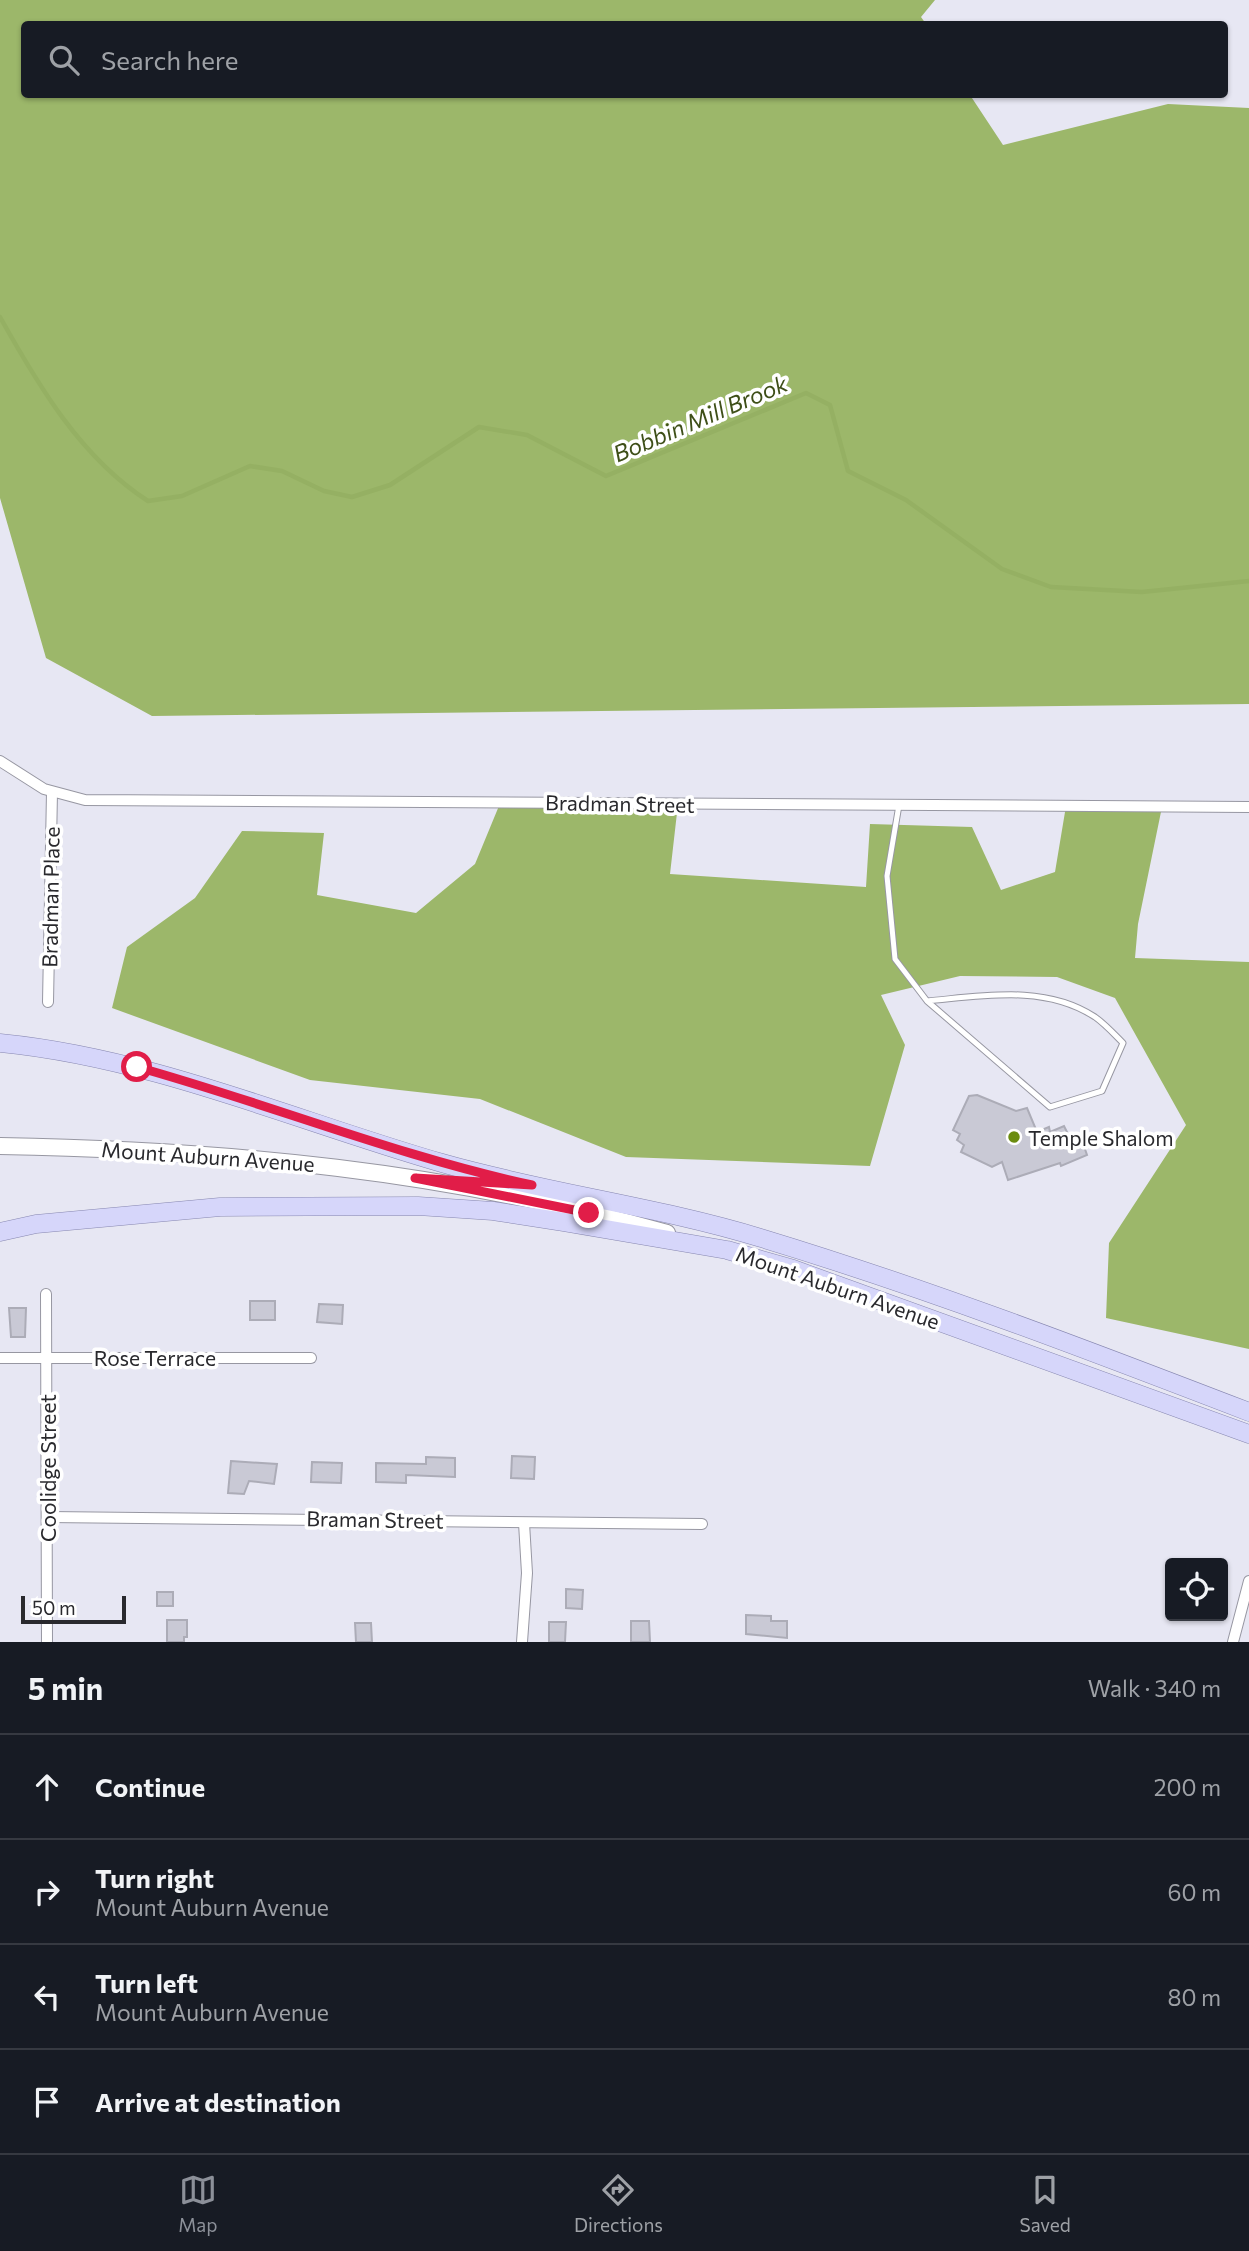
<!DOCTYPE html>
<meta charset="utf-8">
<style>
body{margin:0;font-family:Commissioner,sans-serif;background:#242831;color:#f1f3f6}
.controls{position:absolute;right:21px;bottom:21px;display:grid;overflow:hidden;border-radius:7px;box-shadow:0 2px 5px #0004}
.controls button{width:63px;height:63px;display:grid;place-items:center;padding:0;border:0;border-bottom:2px solid #363941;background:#171b24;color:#f1f3f6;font:35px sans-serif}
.scale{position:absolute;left:21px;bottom:18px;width:105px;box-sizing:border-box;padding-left:7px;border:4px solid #29292d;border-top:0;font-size:19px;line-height:24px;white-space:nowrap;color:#29292d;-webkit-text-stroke:5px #fff;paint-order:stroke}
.stop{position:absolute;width:21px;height:21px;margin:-16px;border:5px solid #e11d48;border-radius:50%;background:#fff}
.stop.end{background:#e11d48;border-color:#fff;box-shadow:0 2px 7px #0008}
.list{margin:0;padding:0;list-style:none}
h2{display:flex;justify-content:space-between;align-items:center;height:91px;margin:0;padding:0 28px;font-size:30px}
h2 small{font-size:23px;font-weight:400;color:#9ea1a6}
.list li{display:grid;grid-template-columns:46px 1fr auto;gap:21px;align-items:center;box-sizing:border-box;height:105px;padding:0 28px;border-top:2px solid #363941}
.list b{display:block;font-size:26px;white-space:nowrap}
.list p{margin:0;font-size:23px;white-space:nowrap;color:#9ea1a6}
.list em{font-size:23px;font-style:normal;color:#9ea1a6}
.icon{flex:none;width:38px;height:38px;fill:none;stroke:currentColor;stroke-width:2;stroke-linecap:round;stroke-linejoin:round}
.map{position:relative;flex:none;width:1249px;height:1642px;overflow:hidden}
.search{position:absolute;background:#171b24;box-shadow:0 2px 5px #0004;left:21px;right:21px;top:21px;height:77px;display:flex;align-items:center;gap:18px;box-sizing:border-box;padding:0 24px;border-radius:7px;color:#9ea1a6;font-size:26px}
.sheet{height:511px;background:#171b24}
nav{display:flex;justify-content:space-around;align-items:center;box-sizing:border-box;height:98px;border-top:2px solid #363941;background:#171b24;font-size:19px;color:#9ea1a6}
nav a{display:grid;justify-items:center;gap:4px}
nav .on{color:#8c9099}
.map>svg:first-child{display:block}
.forest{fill:#9cb76a}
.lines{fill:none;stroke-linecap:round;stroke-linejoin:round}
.stream{stroke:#95b063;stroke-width:4.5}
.building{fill:#c9c9d5;stroke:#acacb7;stroke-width:2}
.lane-casing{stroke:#9797a2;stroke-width:7}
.street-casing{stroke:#9797a2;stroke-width:12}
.secondary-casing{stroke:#9797a2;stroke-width:18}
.primary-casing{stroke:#8787b0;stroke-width:19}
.lane{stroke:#fff;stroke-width:5}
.street{stroke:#fff;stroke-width:10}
.secondary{stroke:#fff;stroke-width:16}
.primary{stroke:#d6d6fa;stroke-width:18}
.route{stroke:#e11d48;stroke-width:9}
.poi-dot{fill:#6b8c10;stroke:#fff;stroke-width:2.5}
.labels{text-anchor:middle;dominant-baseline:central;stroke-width:7;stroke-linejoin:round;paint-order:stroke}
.street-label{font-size:21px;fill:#29292d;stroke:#fff}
.poi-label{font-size:21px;fill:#29292d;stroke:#fff;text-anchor:start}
.water-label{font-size:23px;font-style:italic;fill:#3e4f18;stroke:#fff}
</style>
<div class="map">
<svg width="1249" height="1642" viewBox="0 0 1249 1642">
<rect width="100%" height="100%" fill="#e7e7f3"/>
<g class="forest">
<path d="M0 0H935L921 17 926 24H24V94L970 95 1003 145 1168 104 1249 108V704L152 716 46 658 0 498Z"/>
<path d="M501 801 678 804 670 874 866 887 870 824 972 827 1001 890 1055 872 1066 806 1162 807 1138 924 1135 958 1249 962V1349L1106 1318 1109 1243 1186 1125 1115 998 1057 977 960 976 881 995 905 1045 870 1166 626 1157 480 1099 310 1080 112 1008 127 947 195 898 242 831 324 833 317 895 416 913 475 864Z"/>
</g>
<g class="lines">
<path class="stream" d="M0 317C38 385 81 458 148 501L182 496 250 466 282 471 324 491 352 497 390 485 479 427 527 435 606 476 806 393 830 405 848 471 906 500 1002 569 1051 587 1142 592 1249 581"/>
</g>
<g class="building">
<path d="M977 1095 1016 1111 1027 1108 1037 1132 1049 1127 1050 1132 1064 1126 1070 1138 1080 1135 1087 1155 1061 1166 1060 1163 1008 1180 1002 1162 992 1167 961 1152 964 1145 957 1140 960 1134 953 1130 969 1096Z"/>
<rect x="250" y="1301" width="25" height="19"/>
<path d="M319 1304 343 1305 342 1324 317 1322Z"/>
<path d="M9 1308H26L25 1337H11Z"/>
<path d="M512 1456 535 1457 534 1479 511 1478Z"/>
<path d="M426 1457 455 1458V1477L406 1475V1483L376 1482V1463L426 1464Z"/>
<path d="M231 1461 277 1464 274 1484 249 1481 244 1494 228 1493Z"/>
<path d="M312 1462 342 1463 341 1483 311 1482Z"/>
<path d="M566 1589 583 1590 582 1609 566 1608Z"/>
<rect x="157" y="1592" width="16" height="14"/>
<path d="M746 1615 771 1616V1621H787V1638L746 1634Z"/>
<path d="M167 1620H187V1637H184V1642H167Z"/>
<path d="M631 1621H649L650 1642H631Z"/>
<path d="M549 1622H566L565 1642H549Z"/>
<path d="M355 1623H371L372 1642H356Z"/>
</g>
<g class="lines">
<g class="lane-casing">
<path id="lane" d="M899 805 887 876 895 959 927 1001C983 996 1045 984 1095 1017 1105 1024 1114 1034 1123 1043L1102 1091 1050 1107 927 1001"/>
</g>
<g class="street-casing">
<g id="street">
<path d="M0 761 44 789 85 800 1249 807"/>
<path d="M48 1002 52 792"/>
<path d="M46 1294 47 1642"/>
<path d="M0 1358H311"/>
<path d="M48 1517 702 1524"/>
<path d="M522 1642 527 1573 524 1523"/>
<path d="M1233 1642 1249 1581"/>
</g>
</g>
<g class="secondary-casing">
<path id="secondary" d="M0 1146C229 1150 446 1171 667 1233"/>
</g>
<g class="primary-casing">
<g id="primary">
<path d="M0 1043C153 1058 296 1121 442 1163 547 1193 656 1206 761 1238 926 1288 1088 1350 1249 1412"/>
<path d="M0 1232 36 1224 220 1207 418 1206 493 1211 564 1222 727 1250 793 1269 1249 1434"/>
</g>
</g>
<use href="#lane" class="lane"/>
<use href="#street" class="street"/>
<use href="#secondary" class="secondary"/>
<use href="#primary" class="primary"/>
</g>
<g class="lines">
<path class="route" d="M137 1067C270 1104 397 1156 532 1185L415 1178 589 1213"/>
</g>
<circle class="poi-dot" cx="1014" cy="1137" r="7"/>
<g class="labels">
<g class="street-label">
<text transform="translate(620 803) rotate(1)">Bradman Street</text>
<text transform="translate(50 897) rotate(-89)">Bradman Place</text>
<text transform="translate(208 1156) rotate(4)">Mount Auburn Avenue</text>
<text transform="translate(838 1287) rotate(19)">Mount Auburn Avenue</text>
<text x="155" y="1357">Rose Terrace</text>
<text transform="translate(47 1468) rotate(-90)">Coolidge Street</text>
<text transform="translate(375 1519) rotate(1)">Braman Street</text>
</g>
<g class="poi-label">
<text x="1028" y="1137">Temple Shalom</text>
</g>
<g class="water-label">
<text transform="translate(700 418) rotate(-23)">Bobbin Mill Brook</text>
</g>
</g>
</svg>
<div class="controls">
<button><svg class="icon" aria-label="locate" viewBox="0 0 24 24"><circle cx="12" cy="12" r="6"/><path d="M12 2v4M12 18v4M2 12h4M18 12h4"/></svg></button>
</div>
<div class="scale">50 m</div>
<div class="stop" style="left:137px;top:1067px"></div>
<div class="stop end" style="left:589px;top:1213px"></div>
<div class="search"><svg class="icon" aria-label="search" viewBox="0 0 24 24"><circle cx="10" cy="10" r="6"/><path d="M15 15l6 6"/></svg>Search here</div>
</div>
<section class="sheet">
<h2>5 min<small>Walk · 340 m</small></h2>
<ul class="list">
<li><svg class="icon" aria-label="ahead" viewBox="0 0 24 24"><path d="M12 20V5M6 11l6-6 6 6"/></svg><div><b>Continue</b></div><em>200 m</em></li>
<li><svg class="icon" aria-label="right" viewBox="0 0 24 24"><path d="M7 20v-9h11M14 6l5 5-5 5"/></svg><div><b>Turn right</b><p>Mount Auburn Avenue</p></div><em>60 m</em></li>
<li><svg class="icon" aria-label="left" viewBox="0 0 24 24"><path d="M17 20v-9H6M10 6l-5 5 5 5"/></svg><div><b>Turn left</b><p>Mount Auburn Avenue</p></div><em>80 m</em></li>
<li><svg class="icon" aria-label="arrive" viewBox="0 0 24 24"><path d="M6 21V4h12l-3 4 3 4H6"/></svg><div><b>Arrive at destination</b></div></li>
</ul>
</section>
<nav>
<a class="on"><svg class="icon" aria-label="map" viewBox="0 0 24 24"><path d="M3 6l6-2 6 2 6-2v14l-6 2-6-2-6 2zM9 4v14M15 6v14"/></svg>Map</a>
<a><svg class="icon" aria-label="directions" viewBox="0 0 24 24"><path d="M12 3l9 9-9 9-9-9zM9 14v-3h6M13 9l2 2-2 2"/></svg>Directions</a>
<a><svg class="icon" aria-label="saved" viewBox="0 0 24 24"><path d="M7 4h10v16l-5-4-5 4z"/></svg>Saved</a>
</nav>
